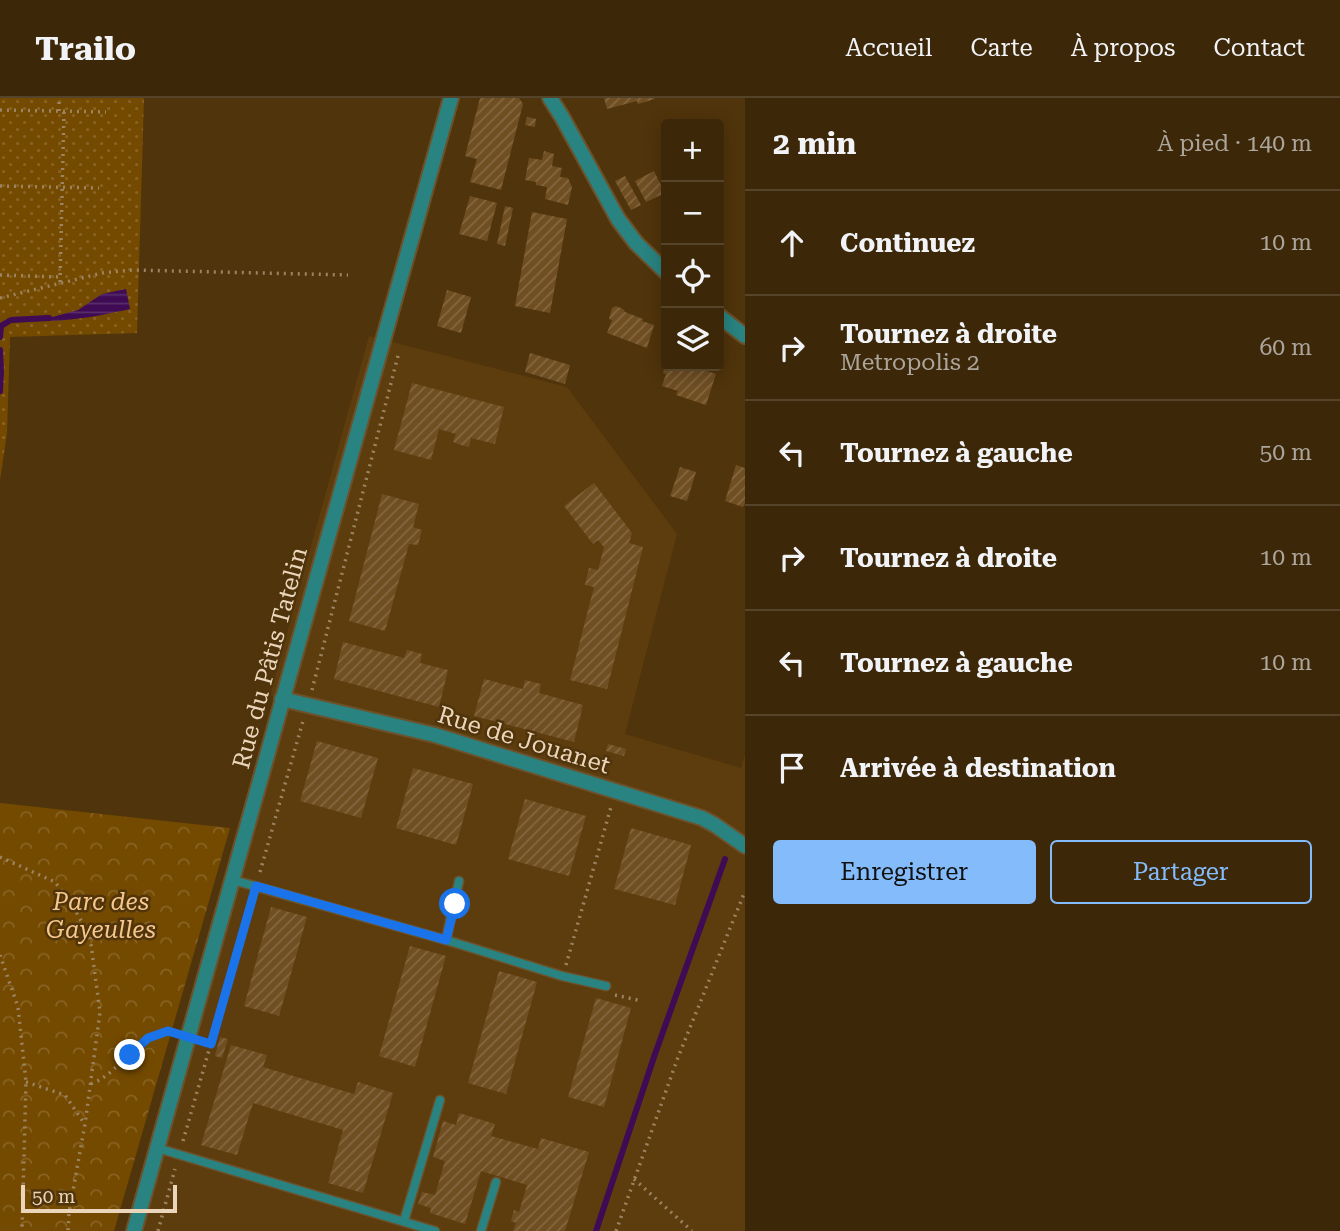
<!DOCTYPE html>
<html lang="fr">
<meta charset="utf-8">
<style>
body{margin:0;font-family:"Roboto Serif",serif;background:#473316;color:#f1f3f6}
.controls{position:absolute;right:21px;top:21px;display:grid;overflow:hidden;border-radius:7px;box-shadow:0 4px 18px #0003}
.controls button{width:63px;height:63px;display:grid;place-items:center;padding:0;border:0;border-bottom:2px solid #554429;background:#3c2708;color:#f1f3f6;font:35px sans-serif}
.scale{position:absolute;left:21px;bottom:18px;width:156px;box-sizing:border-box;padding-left:7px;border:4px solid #ebd6bc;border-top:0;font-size:19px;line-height:24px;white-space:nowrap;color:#ebd6bc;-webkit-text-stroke:5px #50340b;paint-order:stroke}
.stop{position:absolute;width:21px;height:21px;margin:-16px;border:5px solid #1a73e8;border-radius:50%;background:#fff}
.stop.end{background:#1a73e8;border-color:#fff;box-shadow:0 2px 7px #0008}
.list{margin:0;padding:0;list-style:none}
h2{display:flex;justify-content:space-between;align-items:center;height:91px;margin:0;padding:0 28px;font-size:30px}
h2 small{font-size:23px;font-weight:400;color:#aca59c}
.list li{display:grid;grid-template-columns:46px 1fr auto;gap:21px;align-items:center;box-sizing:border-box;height:105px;padding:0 28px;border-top:2px solid #554429}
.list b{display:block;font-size:26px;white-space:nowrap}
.list p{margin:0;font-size:23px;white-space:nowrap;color:#aca59c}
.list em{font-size:23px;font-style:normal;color:#aca59c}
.actions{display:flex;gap:14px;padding:21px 28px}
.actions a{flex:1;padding:16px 0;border:2px solid #84bcfb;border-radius:7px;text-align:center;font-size:24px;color:#84bcfb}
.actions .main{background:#84bcfb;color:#111}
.icon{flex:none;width:38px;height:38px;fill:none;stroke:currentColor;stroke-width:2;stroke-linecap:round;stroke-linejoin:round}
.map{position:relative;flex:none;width:745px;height:1133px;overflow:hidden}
header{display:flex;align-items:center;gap:42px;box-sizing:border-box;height:98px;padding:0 35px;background:#3c2708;border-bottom:2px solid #554429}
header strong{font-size:33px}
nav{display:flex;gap:38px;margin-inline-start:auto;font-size:24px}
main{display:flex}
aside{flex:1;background:#3c2708}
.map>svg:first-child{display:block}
.built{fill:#5d3d0d}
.forest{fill:url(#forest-crowns)}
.garden{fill:url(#garden-dots)}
.water{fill:url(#water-rules)}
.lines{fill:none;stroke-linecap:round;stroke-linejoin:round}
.stream{stroke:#3e0b54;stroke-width:6}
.building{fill:url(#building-hatch)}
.service-casing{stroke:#6c512b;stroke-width:11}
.minor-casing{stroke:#6c512b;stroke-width:18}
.path{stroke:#9c8462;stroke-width:3.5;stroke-dasharray:2 5;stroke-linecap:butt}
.service{stroke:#298381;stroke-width:8}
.minor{stroke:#298381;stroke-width:14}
.route{stroke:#1a73e8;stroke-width:9}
.labels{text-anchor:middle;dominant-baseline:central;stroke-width:5;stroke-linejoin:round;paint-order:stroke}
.street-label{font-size:24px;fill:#ebd6bc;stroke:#50340b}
.park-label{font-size:24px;font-style:italic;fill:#f6c78c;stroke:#50340b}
</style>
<header>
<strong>Trailo</strong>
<nav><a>Accueil</a><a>Carte</a><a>À propos</a><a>Contact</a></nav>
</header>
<main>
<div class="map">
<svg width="745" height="1133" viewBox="0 0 745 1133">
<defs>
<pattern id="forest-crowns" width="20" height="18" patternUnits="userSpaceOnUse" patternTransform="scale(1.75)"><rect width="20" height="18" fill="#744a00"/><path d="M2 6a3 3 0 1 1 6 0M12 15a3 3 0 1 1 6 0" fill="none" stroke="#886323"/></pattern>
<pattern id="garden-dots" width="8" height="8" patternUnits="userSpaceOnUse" patternTransform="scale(1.75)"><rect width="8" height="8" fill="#744a00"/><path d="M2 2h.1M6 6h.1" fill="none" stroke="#886323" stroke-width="1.8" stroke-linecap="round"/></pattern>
<pattern id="water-rules" width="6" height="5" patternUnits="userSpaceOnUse" patternTransform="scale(1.75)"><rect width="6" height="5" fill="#3e0b54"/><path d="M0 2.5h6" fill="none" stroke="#5a2e6b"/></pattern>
<pattern id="building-hatch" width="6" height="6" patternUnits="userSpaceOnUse" patternTransform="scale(1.75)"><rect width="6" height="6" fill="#6f4e22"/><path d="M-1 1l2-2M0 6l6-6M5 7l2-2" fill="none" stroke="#846740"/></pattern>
</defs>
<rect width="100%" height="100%" fill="#50340b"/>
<path class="built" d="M369 238 567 289 677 436 625 636 741 670 745 657V1133H134L282 601 270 597Z"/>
<path class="forest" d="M0 705 230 730 114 1133H0Z"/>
<path class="garden" d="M0 0H144L137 235 10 239 7 335 0 382Z"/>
<path class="water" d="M126 191 130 211C103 217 78 222 50 223L49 220 78 212 102 196Z"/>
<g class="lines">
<g class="stream">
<path d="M0 239 1 228 11 222 49 220"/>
<path d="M0 252 1 274 0 293"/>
<path d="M596 1133 655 956 725 761"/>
</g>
</g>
<g class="building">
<path d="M480 0H519L523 6 501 92 470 84 477 61 465 58Z"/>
<path d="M604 0H654L655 1 638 6 637 3 607 11Z"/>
<path d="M527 19 536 21 535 29 525 27Z"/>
<path d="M544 53 554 56 552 68 562 70 560 79 568 80 572 89 568 107 545 101 547 89 536 87V84L525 82 529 60 542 62Z"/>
<path d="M654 73 665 95 646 104 635 83Z"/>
<path d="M625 78 641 107 631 112 615 83Z"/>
<path d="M470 98 497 105 487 143 459 136Z"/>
<path d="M505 108 513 110 505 148 497 146Z"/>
<path d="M532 114 567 121 550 215 515 208Z"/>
<path d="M447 192 471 199 461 235 437 228Z"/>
<path d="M616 208 623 211 625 214 643 221 642 223 654 227 647 250 607 235 612 222 609 221 612 210Z"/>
<path d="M530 255 570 267 565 286 525 274Z"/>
<path d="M665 268H691L716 276 706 307 676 297 678 293 662 288 666 276 663 275Z"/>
<path d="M412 285 504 309 495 346 471 340 469 349 461 347 453 344 456 336 439 331 431 362 394 352Z"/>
<path d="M736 367 745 370V405L743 409 725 403Z"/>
<path d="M680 369 696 374 687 403 670 398Z"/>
<path d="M594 385 632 435 629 445 643 449 607 591 570 582 594 489 585 487 587 478 589 470 598 472 604 449 598 442 593 446 564 408Z"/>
<path d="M382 396 419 406 413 429 422 432 418 447 409 446 385 533 349 523Z"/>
<path d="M343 544 404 560 407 552 422 556 420 565 448 572 439 609 334 581Z"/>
<path d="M484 581 523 591 525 582 541 586 539 595 583 607 574 644 474 618Z"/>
<path d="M317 643 378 660 361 720 300 703Z"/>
<path d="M608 646 626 651 624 658 606 653Z"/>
<path d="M413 670 473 686 456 747 396 730Z"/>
<path d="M525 701 586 718 569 778 508 761Z"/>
<path d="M631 730 691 747 675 807 614 791Z"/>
<path d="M271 809 307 819 279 918 244 908Z"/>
<path d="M410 848 446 858 415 969 379 958Z"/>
<path d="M499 873 537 884 506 996 468 985Z"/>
<path d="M596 900 631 910 604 1009 568 999Z"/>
<path d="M220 939 228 941 222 960 215 958Z"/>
<path d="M231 947 267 957 263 969 354 996 358 984 393 995 363 1095 328 1085 343 1032 253 1005 237 1057 201 1047Z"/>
<path d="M459 1015 495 1026 491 1038 538 1051 541 1040 589 1054 565 1133H513L516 1125 511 1123 514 1112 519 1114 527 1087 481 1073 465 1126 430 1115 431 1110 418 1106 422 1094 435 1097 445 1063 433 1059 443 1023 456 1027Z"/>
</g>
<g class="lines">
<g class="service-casing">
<g id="service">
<path d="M233 782 446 842 562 878 606 888"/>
<path d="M446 842 459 783"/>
<path d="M157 1050 435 1133"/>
<path d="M404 1123 440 1002"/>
<path d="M481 1133 496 1084"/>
</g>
</g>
<g class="minor-casing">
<g id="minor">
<path d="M550 0 562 19 618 121 636 145 666 174"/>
<path d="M719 218 745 238"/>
<path d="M282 601 435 637 702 720 715 727 745 748"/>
<path d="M134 1133 451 0"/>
</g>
</g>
<g class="path">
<path d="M0 12 106 14"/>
<path d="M59 13V0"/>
<path d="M0 88 99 90"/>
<path d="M0 177 60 179"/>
<path d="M60 184 64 13"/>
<path d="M0 200 102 175 132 172 348 177"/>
<path d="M312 592 399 254"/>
<path d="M0 759 55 784 73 808 90 839 100 914 85 1026 69 1115 68 1133"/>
<path d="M260 774 303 623"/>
<path d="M0 857 18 909 26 984 22 1133"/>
<path d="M566 867 611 709"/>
<path d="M615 897 642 903"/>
<path d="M26 984 65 997 84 1025"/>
<path d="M91 986C94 984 98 983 101 981 123 968 145 930 172 934"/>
<path d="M183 1043 252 802"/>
<path d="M634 1081 692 1133"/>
<path d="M158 1133 175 1071"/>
<path d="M616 1133 677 962 745 793"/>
</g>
<use href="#service" class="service"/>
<use href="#minor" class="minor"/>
</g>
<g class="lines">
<path class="route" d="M130 957 148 940 168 933 211 946 256 788 446 842 455 806"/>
</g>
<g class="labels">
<g class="street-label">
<text transform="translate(270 560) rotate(-75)">Rue du Pâtis Tatelin</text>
<text transform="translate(524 642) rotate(17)">Rue de Jouanet</text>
</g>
<g class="park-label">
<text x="101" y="804">Parc des<tspan x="101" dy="28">Gayeulles</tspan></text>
</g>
</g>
</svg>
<div class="controls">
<button>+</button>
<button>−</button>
<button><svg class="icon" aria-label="locate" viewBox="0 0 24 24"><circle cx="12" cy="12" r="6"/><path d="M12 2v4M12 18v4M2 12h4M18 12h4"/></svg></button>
<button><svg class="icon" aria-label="layers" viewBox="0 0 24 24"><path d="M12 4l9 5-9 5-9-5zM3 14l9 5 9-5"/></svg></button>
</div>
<div class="scale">50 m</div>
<div class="stop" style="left:455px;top:806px"></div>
<div class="stop end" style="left:130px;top:957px"></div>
</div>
<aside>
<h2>2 min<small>À pied · 140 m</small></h2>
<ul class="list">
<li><svg class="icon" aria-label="ahead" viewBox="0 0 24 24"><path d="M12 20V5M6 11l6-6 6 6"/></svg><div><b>Continuez</b></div><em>10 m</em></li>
<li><svg class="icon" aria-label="right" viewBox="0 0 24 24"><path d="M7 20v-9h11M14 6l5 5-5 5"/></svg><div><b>Tournez à droite</b><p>Metropolis 2</p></div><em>60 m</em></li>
<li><svg class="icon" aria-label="left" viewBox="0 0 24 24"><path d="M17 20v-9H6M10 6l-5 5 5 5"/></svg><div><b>Tournez à gauche</b></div><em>50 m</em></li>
<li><svg class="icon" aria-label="right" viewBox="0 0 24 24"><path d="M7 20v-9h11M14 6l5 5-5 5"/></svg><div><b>Tournez à droite</b></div><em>10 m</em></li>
<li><svg class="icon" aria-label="left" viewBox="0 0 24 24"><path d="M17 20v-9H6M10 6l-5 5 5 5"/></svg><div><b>Tournez à gauche</b></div><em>10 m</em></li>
<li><svg class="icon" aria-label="arrive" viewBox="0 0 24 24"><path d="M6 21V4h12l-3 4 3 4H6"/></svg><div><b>Arrivée à destination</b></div></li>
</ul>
<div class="actions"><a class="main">Enregistrer</a><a>Partager</a></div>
</aside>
</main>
